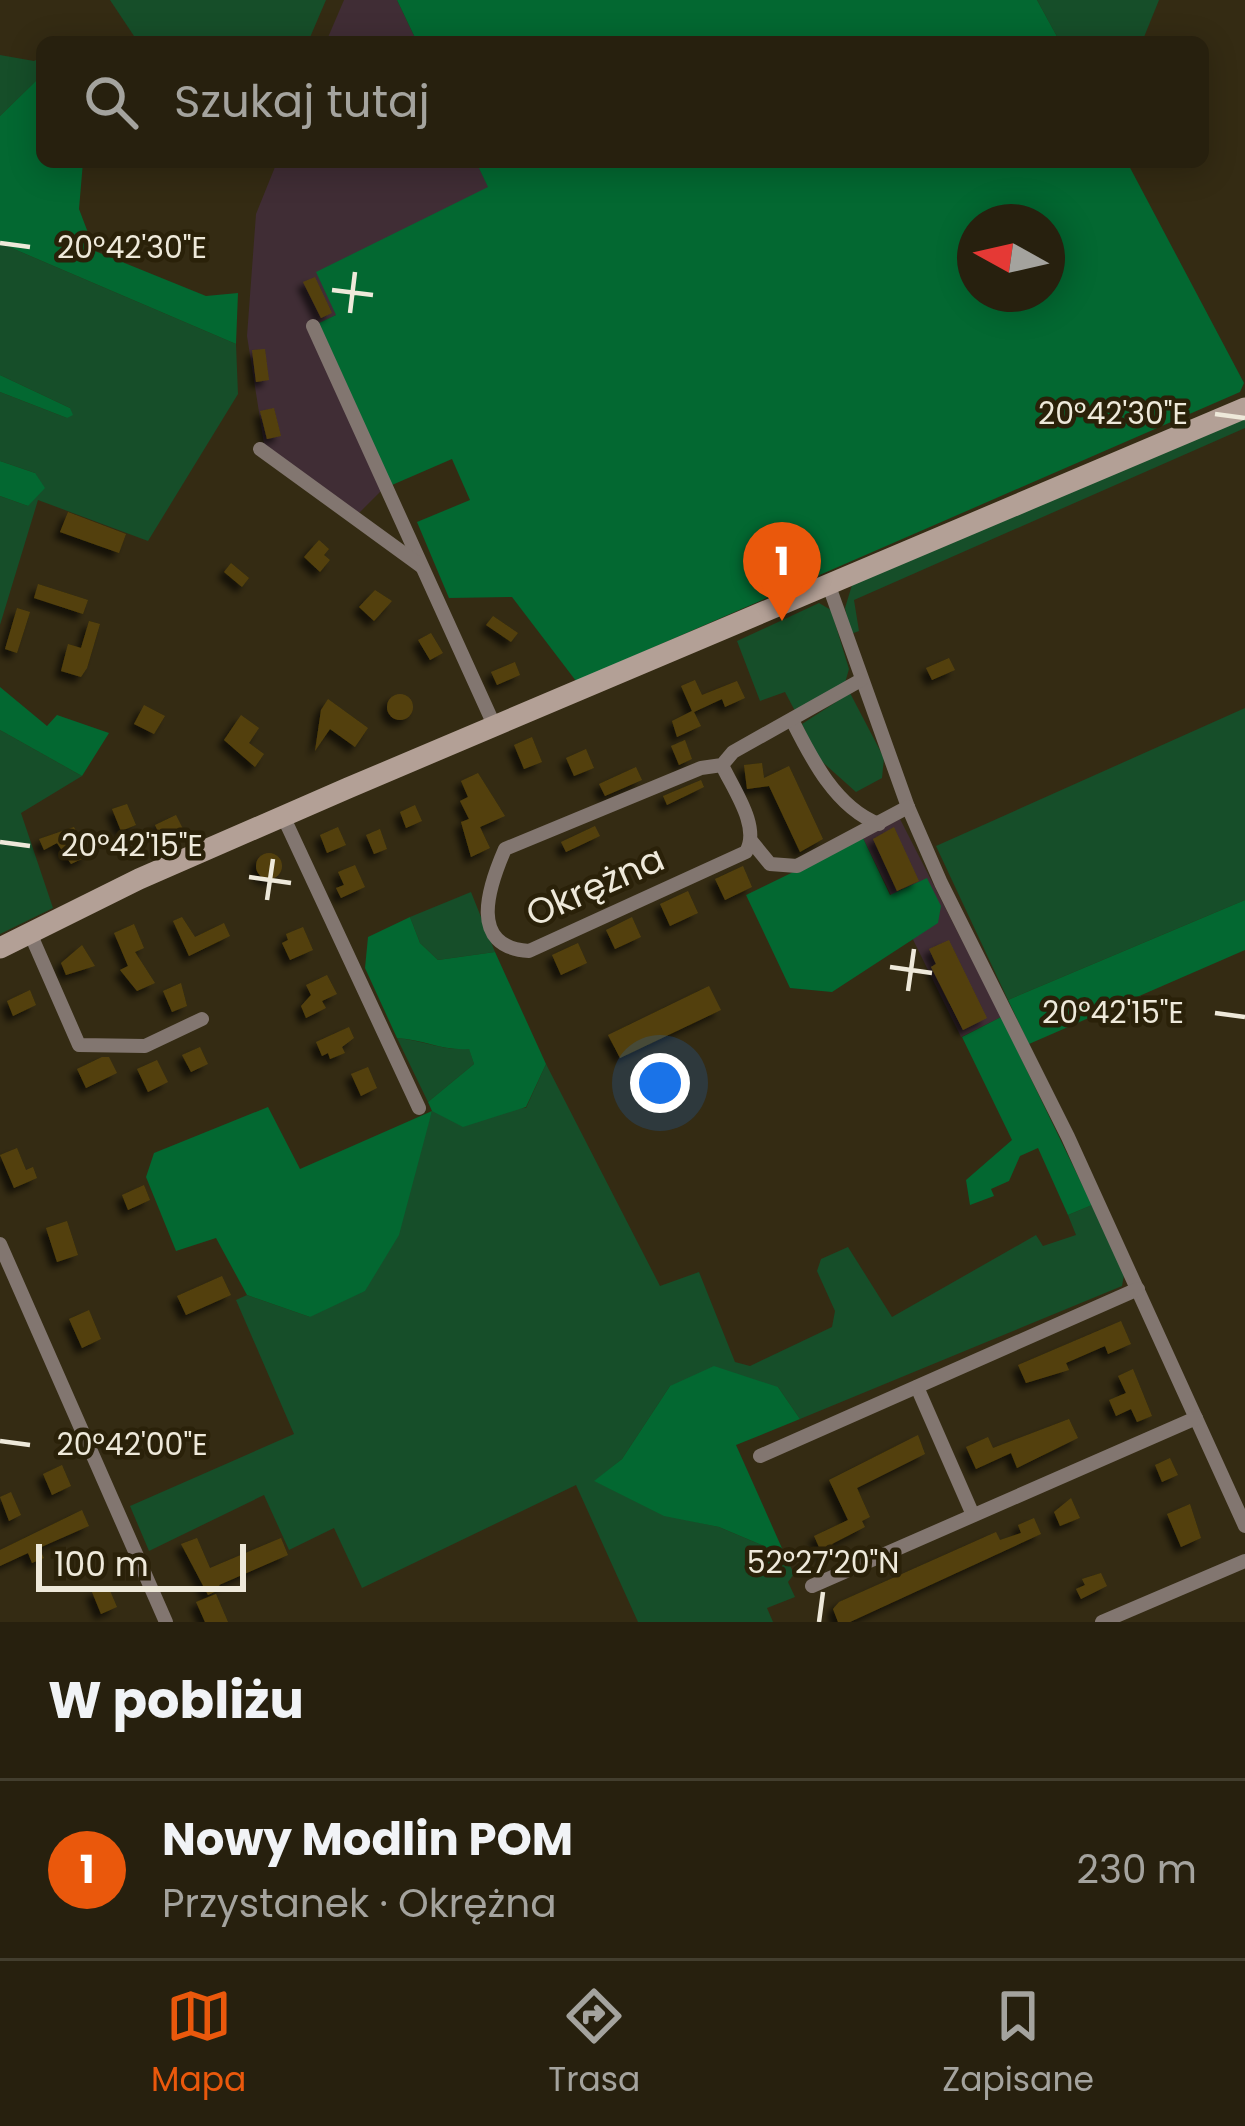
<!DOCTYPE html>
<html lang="pl">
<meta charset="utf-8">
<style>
body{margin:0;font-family:Poppins,sans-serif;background:#2f2817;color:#f1f3f6}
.compass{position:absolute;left:957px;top:204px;width:108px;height:108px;border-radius:50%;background:#27200e;box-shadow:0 6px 30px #0003;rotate:278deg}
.scale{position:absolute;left:36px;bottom:30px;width:210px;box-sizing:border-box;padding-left:12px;border:6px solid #eee9da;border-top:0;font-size:33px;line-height:42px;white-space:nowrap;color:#eee9da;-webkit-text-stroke:9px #2a2109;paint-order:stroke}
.you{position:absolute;left:660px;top:1083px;width:42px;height:42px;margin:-30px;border:9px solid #fff;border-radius:50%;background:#1a73e8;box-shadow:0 0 0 18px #1a73e833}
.badge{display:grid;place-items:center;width:78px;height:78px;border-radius:50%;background:#ea580c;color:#fff;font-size:39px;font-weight:700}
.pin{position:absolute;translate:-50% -99px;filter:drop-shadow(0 3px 6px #0008)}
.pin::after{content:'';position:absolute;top:63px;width:42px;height:36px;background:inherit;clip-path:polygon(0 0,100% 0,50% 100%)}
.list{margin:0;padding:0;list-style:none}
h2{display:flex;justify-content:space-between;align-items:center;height:156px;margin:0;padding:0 48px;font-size:51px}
h2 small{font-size:39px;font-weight:400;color:#a4a39e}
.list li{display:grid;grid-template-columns:78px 1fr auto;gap:36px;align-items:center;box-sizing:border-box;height:180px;padding:0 48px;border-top:3px solid #433e2e}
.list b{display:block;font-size:45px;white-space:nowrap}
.list p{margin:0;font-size:39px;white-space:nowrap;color:#a4a39e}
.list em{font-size:39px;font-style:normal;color:#a4a39e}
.icon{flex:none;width:66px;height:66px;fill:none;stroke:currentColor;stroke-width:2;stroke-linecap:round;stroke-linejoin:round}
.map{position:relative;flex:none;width:1245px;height:1622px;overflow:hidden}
.search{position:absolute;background:#27200e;box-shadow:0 6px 30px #0003;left:36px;right:36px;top:36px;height:132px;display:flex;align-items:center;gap:30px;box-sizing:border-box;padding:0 42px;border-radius:18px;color:#a4a39e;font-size:45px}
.sheet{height:336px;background:#27200e}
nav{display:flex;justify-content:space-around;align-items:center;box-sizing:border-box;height:168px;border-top:3px solid #433e2e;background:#27200e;font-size:33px;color:#a4a39e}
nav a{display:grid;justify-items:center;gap:6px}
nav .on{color:#ea580c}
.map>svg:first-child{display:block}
.industrial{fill:#402d35}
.green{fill:#164e29}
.forest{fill:#036831;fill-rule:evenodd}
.building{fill:#53410b;filter:url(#shadow)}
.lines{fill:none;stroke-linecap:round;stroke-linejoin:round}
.street{stroke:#827670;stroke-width:14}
.secondary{stroke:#b3a096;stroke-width:21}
.ticks{fill:none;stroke:#eee9da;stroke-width:4.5}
.labels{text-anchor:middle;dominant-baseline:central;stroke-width:9;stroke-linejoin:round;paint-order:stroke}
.street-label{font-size:36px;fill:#eee9da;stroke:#2a2109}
.ticks-label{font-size:30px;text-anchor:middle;fill:#eee9da;stroke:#2a2109;stroke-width:9;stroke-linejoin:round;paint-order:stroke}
</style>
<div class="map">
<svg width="1245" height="1622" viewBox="0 0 1245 1622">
<defs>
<filter id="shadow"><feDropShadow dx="-6" dy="6" stdDeviation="3" flood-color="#0009"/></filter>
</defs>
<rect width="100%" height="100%" fill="#342b13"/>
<g class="industrial">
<path d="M344 0H397L417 42H326Z"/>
<path d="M277 162H476L489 187 336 315 308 329 383 489 358 514 264 444 247 336 256 214Z"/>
<path d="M900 819 1001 1017 961 1037 863 838Z"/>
</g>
<g class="green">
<path d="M110 0H326L308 42H138Z"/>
<path d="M1037 0H1159L1142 42H1060Z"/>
<path d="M0 55 34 61 42 57V75L0 116Z"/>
<path d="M0 243 236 344 238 394 148 541 38 500 0 625V496L28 506 35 473 0 461V392L67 418 70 408 0 375Z"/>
<path d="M1245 418V428L854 600 859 631 851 634 845 608 852 585Z"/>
<path d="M819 603 831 610 849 669 845 683 795 711 785 692 760 701 737 641Z"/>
<path d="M850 693 884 758 882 778 856 792 818 758 802 724Z"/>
<path d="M1245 708V900L1008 1000 936 846Z"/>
<path d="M0 730 82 776 21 813 53 908 0 934Z"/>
<path d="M471 892 495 952 438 960 420 943 410 917Z"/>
<path d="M397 1038C425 1040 442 1052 469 1048L474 1064 428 1102Z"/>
<path d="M546 1064 660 1286 699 1272 735 1362 750 1366 832 1327 835 1311 817 1271 821 1259 848 1247 892 1317 1036 1235 1043 1246 1076 1235 1068 1215 1092 1205 1124 1275 1122 1286 800 1419 778 1387 670 1386 622 1459 595 1481 664 1515 719 1527 785 1555 794 1574 788 1582 795 1597 767 1608 773 1622H638L576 1485 362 1588 334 1528 289 1550 264 1495 149 1551 130 1506 294 1434 236 1300 247 1295 310 1317 413 1169 432 1111 526 1108Z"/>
</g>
<g class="forest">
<path d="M397 0H1037L1060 42H417Z"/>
<path d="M42 75V162H83L79 209 95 251 206 296 238 293 236 344 0 243V116Z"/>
<path d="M476 162H1127L1244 383 1240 392 576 681 512 597 449 598 417 522 470 500 452 459 392 485 319 323 336 315 316 272 488 187ZM975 222H1047V294H975Z"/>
<path d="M0 375 70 408 73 415 67 418 0 392Z"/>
<path d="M0 461 35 473 45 488 28 506 0 496Z"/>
<path d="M0 687 47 726 57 715 109 733 82 776 0 730Z"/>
<path d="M863 838 890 895 927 878 941 906 938 923 832 992 790 988 746 895Z"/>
<path d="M1245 900V950L1029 1044 1008 1000Z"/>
<path d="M410 917 420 943 438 960 495 952 546 1064 526 1107 463 1127 432 1111 399 1235 365 1291 310 1317 247 1295 216 1238 176 1251 146 1177 154 1153 268 1107 300 1169 432 1111 428 1102 474 1064 469 1049C443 1051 425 1040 397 1038L365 968 368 937Z"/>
<path d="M1001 1017 1092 1205 1068 1215 1038 1148 1020 1156 1009 1181 991 1189 994 1196 970 1205 966 1180 1012 1140 962 1037Z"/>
<path d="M714 1366 778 1387 800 1419 736 1445 785 1555 719 1527 664 1516 594 1481 622 1459 670 1386Z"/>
</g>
<g class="building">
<path d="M315 277 332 313 321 318 303 282Z"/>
<path d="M265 349 269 380 256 382 252 350Z"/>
<path d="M274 408 281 436 267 439 260 411Z"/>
<path d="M68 512 126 534 119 553 60 532Z"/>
<path d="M319 540 329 549 324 555 330 560 320 572 304 557Z"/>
<path d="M231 563 249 578 242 587 224 572Z"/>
<path d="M38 584 88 600 83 614 34 598Z"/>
<path d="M375 590 392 601 374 621 359 607Z"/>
<path d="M17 608 30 612 17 653 5 649Z"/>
<path d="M493 616 518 633 511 642 486 625Z"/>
<path d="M89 621 100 624 87 668 81 677 61 671 68 644 81 648Z"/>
<path d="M431 633 443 653 430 660 418 640Z"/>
<path d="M949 658 955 670 932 680 926 668Z"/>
<path d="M515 662 520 675 497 685 491 672Z"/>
<path d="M695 680 702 695 737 681 745 698 725 707 722 699 694 712 701 726 677 737 672 721 692 711 681 686Z"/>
<circle cx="400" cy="707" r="13"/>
<path d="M328 699 368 728 355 747 330 729 315 751 321 710Z"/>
<path d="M144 705 165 716 154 734 134 724Z"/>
<path d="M241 715 259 728 249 743 264 754 255 767 224 740Z"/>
<path d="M532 737 542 762 524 769 514 745Z"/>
<path d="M685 740 692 759 679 765 671 746Z"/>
<path d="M586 749 594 768 574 776 566 758Z"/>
<path d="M762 763 764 778 789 766 823 839 800 852 769 786 747 789 744 765Z"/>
<path d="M636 767 642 780 605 796 599 784Z"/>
<path d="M478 773 505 816 480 827 490 848 471 857 461 822 469 819 460 801 468 797 461 781Z"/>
<path d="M701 780 704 787 667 805 663 796Z"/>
<path d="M127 804 136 825 121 831 112 809Z"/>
<path d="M415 805 422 821 406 828 400 812Z"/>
<path d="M176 815 183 829 160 836 155 825Z"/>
<path d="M595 826 600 836 566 852 561 842Z"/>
<path d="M74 827 88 856 71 864 57 843 44 850 39 839Z"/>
<path d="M338 827 346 845 327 853 320 835Z"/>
<path d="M894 827 919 881 897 891 873 839Z"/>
<path d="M380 829 387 849 374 854 366 835Z"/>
<circle cx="269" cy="866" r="13"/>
<path d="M355 865 365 887 341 898 336 888 344 885 338 872Z"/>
<path d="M743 866 752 887 725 900 715 879Z"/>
<path d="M688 891 698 913 670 926 660 904Z"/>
<path d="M182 917 195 937 224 923 230 936 189 956 173 921Z"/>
<path d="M632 917 641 937 615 949 606 930Z"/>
<path d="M134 924 144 948 135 952 155 983 137 991 120 970 128 966 114 933Z"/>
<path d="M303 927 313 950 290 960 282 943 288 940 286 934Z"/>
<path d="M949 940 987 1018 963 1030 931 967 936 964 929 949Z"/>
<path d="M578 943 587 963 561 975 552 955Z"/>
<path d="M82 945 95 966 66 975 61 963Z"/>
<path d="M327 975 337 994 322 1001 326 1008 306 1018 301 1006 311 995 306 985Z"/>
<path d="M181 983 187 1006 172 1012 163 991Z"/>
<path d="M709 986 721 1010 620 1058 608 1035Z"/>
<path d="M30 990 36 1005 13 1016 7 1001Z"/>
<path d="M349 1027 354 1038 342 1047 345 1053 330 1059 328 1053 322 1056 316 1042Z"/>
<path d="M200 1047 208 1064 191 1072 182 1055Z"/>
<path d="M102 1057H109L117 1073 86 1088 77 1069Z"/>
<path d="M157 1060 168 1082 148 1092 137 1069Z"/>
<path d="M368 1067 377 1088 361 1096 351 1074Z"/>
<path d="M17 1148 26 1170 33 1167 37 1178 14 1188 0 1155Z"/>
<path d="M144 1185 150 1200 128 1210 122 1195Z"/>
<path d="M67 1221 78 1255 57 1262 46 1228Z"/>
<path d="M222 1276 231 1295 186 1315 177 1296Z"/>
<path d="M89 1310 101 1339 82 1348 69 1319Z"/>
<path d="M1121 1321 1131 1344 1108 1354 1105 1346 1066 1363 1069 1370 1026 1383 1018 1365Z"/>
<path d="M1133 1369 1152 1416 1137 1422 1131 1409 1116 1416 1109 1400 1126 1393 1118 1376Z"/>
<path d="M1069 1419 1078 1438 1017 1468 1011 1453 976 1469 966 1447 988 1437 993 1448Z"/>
<path d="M918 1435 925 1454 857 1488 870 1517 862 1521 865 1527 832 1544 835 1550 823 1556 814 1536 848 1520 829 1480Z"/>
<path d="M1170 1458 1178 1475 1162 1482 1155 1465Z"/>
<path d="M62 1465 71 1486 52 1495 43 1474Z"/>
<path d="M11 1492 21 1515 9 1521 0 1497Z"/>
<path d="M1071 1498 1080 1518 1060 1526 1054 1512Z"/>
<path d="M1190 1504 1201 1538 1181 1547 1167 1514Z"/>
<path d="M82 1510 89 1526 39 1548 44 1558 32 1563 28 1553 0 1566V1550Z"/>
<path d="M1034 1518 1041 1534 850 1622H838L833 1609 839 1602 996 1532 1000 1540 1021 1533 1018 1525Z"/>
<path d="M197 1538 210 1568 281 1538 288 1555 219 1585 221 1589 208 1595 181 1544Z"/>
<path d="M1101 1573 1107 1586 1081 1599 1076 1589 1085 1585 1082 1579Z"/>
<path d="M108 1586 117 1607 101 1614 92 1592Z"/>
<path d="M216 1594 228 1622H205L196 1602Z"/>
</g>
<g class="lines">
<g class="street">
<path d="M313 326 495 727"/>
<path d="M260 449 421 566"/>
<path d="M829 586 908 807 941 883 1068 1137 1245 1526"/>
<path d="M792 720C811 758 836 808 879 824"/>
<path d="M722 765C733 789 761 827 746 852L529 951C468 947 488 888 505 849L701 768 722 765 733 752 861 680"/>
<path d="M283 816 419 1108"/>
<path d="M752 842 770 864 797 866 908 807"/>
<path d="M30 933 79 1045 145 1046 202 1019"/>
<path d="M0 1244 166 1622"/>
<path d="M917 1387 973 1515"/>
<path d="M760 1456 1138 1289"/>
<path d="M812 1586 1196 1418"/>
<path d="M1102 1622 1245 1561"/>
</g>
<path class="secondary" d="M0 948 139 879 348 788 1245 408"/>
</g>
<path class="ticks" d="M0 243 30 247M332 290 373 295M350 313 355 272M1215 414 1245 418M0 842 30 846M249 877 291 883M267 900 273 859M890 967 932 973M908 991 914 949M1215 1013 1245 1017M0 1441 30 1445M819 1622 823 1592"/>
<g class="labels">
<g class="street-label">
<text transform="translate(595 886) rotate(-24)">Okrężna</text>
</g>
</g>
<g class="ticks-label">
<text x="132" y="258">20°42'30"E</text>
<text x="1113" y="424">20°42'30"E</text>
<text x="132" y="856">20°42'15"E</text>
<text x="1113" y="1023">20°42'15"E</text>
<text x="132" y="1455">20°42'00"E</text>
<text x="823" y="1573">52°27'20"N</text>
</g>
</svg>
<svg class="compass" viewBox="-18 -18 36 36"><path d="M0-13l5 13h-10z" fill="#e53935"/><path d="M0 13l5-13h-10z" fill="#a4a39e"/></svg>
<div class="scale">100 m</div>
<div class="you"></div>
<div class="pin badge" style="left:782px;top:621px">1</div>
<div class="search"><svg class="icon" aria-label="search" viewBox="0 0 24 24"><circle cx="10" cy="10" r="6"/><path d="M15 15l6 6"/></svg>Szukaj tutaj</div>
</div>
<section class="sheet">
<h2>W pobliżu<small></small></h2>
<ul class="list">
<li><span class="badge">1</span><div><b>Nowy Modlin POM</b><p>Przystanek · Okrężna</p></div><em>230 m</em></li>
</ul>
</section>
<nav>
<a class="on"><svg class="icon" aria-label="map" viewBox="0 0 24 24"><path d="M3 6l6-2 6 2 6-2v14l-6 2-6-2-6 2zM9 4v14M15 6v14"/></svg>Mapa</a>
<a><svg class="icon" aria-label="directions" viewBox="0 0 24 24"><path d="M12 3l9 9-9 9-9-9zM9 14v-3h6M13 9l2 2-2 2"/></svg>Trasa</a>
<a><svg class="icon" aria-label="saved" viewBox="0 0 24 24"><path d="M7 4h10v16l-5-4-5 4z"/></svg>Zapisane</a>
</nav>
